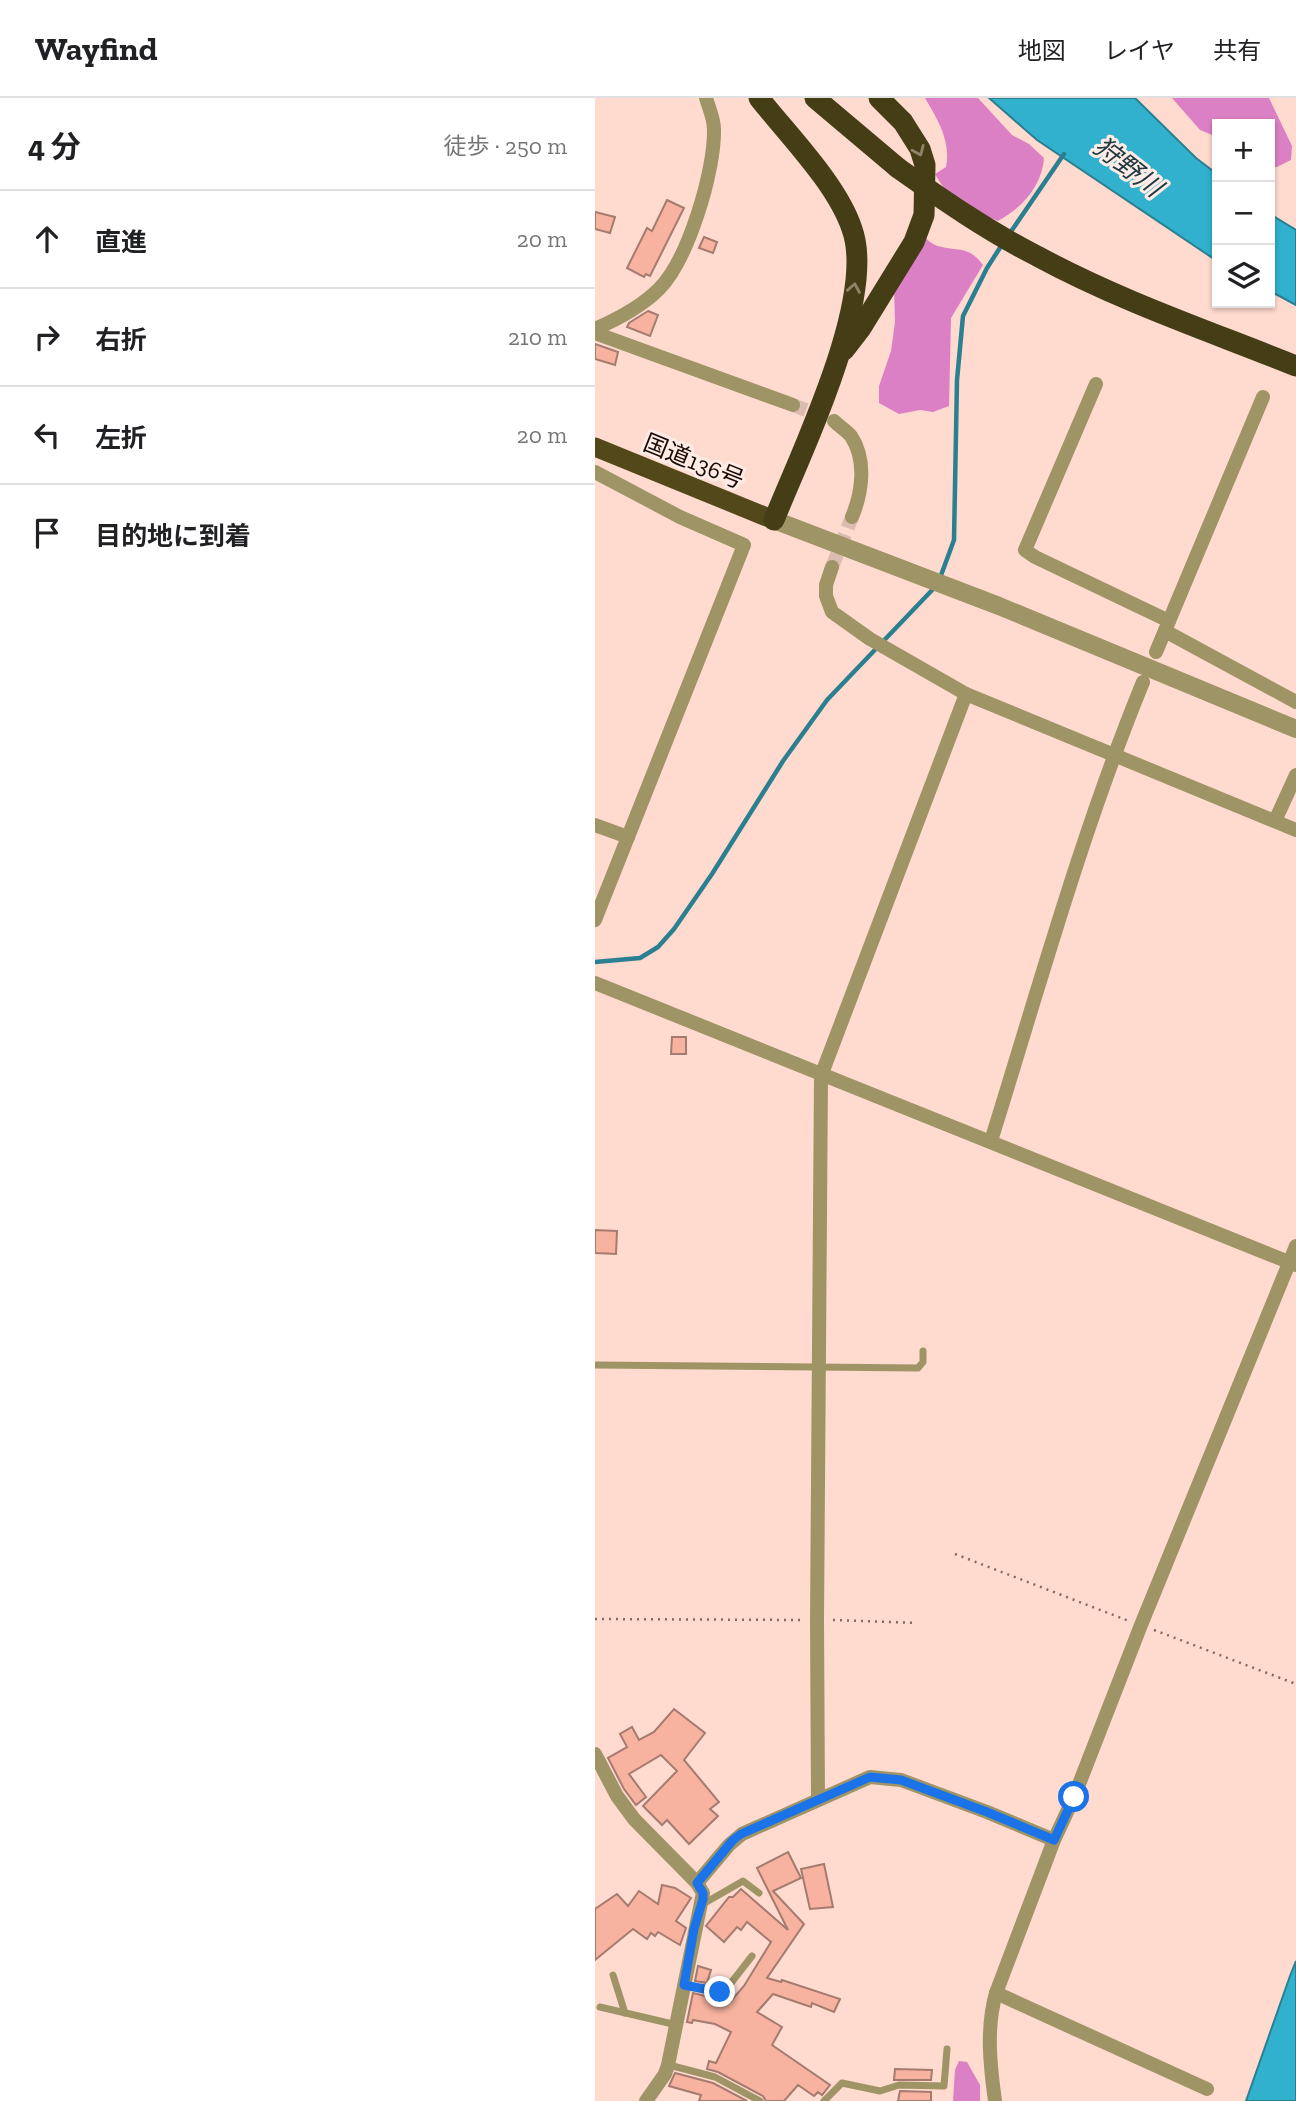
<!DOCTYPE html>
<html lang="ja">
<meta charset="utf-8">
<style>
body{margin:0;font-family:"Zilla Slab","Noto Sans JP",serif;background:#f2f2f2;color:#202124}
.controls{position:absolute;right:21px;top:21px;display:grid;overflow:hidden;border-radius:0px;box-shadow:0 2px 5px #0004}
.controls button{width:63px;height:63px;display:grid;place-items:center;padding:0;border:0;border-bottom:2px solid #e0e0e0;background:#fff;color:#202124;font:35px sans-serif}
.stop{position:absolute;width:21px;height:21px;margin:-16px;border:5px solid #1a73e8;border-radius:50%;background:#fff}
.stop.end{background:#1a73e8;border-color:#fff;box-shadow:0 2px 7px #0008}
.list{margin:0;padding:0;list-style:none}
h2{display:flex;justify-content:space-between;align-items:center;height:91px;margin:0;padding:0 28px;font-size:30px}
h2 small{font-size:23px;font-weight:400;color:#757577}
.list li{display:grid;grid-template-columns:46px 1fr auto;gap:21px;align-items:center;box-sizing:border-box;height:98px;padding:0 28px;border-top:2px solid #e0e0e0}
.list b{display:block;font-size:26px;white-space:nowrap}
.list em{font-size:23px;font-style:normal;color:#757577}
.icon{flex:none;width:38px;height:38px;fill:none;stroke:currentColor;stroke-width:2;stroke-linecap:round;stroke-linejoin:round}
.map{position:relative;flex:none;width:701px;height:2003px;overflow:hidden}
header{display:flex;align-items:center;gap:42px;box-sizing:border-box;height:98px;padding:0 35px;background:#fff;border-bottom:2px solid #e0e0e0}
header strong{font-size:33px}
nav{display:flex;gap:38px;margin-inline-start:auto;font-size:24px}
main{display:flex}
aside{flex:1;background:#fff}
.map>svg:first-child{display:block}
.forest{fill:#dc80c5}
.water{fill:#31b1cd;stroke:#2a7f91;stroke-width:2}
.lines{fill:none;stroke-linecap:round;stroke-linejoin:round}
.stream{stroke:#2a7f91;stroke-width:4.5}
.building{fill:#f7b39f;stroke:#a57b6f;stroke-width:2}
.minor-tunnel{stroke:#dcbbb1;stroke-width:14;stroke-dasharray:14 7;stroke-linecap:butt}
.path{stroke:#846a63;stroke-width:2.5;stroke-dasharray:2 5;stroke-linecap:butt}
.service{stroke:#9f9466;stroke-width:7}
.minor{stroke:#9f9466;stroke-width:14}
.tertiary{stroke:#9f9466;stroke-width:18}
.trunk{stroke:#52481a;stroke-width:19}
.motorway{stroke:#453d16;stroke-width:21}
.motorway-bridge{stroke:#453d16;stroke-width:21}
.oneway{stroke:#8f8369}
.route{stroke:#1a73e8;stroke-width:9}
.labels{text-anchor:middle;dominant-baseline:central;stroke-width:6;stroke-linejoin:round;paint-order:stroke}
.street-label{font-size:24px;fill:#190a06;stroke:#ffece6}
.water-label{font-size:26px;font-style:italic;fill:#203b42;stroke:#ffece6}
</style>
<header>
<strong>Wayfind</strong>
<nav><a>地図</a><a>レイヤ</a><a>共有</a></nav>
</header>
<main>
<aside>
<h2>4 分<small>徒歩 · 250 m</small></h2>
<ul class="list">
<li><svg class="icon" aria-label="ahead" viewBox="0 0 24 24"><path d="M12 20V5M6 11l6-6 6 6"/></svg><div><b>直進</b></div><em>20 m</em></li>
<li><svg class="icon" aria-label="right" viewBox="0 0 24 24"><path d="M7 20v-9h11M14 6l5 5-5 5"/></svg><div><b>右折</b></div><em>210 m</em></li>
<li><svg class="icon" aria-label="left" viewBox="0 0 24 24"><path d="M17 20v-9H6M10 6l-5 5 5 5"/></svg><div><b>左折</b></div><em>20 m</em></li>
<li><svg class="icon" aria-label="arrive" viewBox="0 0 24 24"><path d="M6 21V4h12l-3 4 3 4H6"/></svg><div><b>目的地に到着</b></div></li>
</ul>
</aside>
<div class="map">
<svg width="701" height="2003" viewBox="0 0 701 2003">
<rect width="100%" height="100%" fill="#ffdacf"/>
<g class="forest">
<path d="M330 0H383L417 37 434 46 449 60C447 88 427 110 403 123 375 111 355 104 340 76L351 69C356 43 343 22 330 0Z"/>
<path d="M577 0H674L697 48 696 62 682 69H675V26H622V39L605 32Z"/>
<path d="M329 139C333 142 338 147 343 148 364 154 373 147 388 167L356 220 354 308 338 314 325 312 304 316 284 305V288L296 253 300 224 299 190Z"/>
<path d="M364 1963 372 1964 385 1987V2003H358L360 1972Z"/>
</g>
<g class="water">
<path d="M394 0H540L601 60 622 76V163L442 42Z"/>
<path d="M675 116 701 132V207L675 193Z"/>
<path d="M701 1863V2003H651L695 1878Z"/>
</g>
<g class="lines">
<g class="stream">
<path d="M415 135 469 56"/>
<path d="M345 480 359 442 362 282 368 218 392 170 408 145"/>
<path d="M0 864 45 860 63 849 79 831 117 776 188 663 232 602 341 488"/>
</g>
</g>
<g class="building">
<path d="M72 102 89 110 55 178 51 176 49 179 32 170 52 130 57 133Z"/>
<path d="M0 114 20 119 15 135 0 131Z"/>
<path d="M109 139 122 144 118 155 104 150Z"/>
<path d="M53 213 63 217 55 238 32 229 34 225Z"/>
<path d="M0 246 23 254 20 267 0 261Z"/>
<path d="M77 939H91V956H76Z"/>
<path d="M0 1132 22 1133 21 1156 0 1155Z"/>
<path d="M79 1611 110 1635 89 1662 124 1704 115 1711 123 1718 94 1746 72 1722 67 1727 48 1708 82 1673 66 1657 34 1676 51 1699 41 1707 29 1691 13 1660 32 1649 25 1636 37 1629 44 1642 59 1634Z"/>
<path d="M193 1754 206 1780 178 1793 209 1826 172 1880 186 1884 187 1882 245 1901 239 1914 217 1905 216 1909 178 1896 162 1914 187 1929 177 1947 235 1987 227 1997 223 1994 219 1998 203 1987 189 2003H171L168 1998 123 1974 112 1971 114 1963 121 1965 136 1934 120 1926 98 1922 97 1925 92 1924 98 1895 135 1904 149 1888 176 1844 152 1824 146 1832 142 1829 129 1844 111 1828 134 1799H138L146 1791 193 1832 162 1770Z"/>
<path d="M229 1766 238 1809 215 1811 206 1771Z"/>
<path d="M67 1787 80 1790 96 1800 81 1823 91 1830 85 1847 63 1834 60 1838 56 1835 52 1841 38 1831 0 1862V1811L22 1796 33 1808 44 1793 63 1806Z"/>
<path d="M103 1868 116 1872 112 1885 100 1883Z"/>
<path d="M300 1971 337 1972 336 1982H299Z"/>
<path d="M80 1975 118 1985 152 2003H104L106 1997 74 1988Z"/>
<path d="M305 1993 336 1994V2003H303Z"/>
</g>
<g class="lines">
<g class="minor-tunnel">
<path d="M198 307 239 323"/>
<path d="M237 469 257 419"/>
</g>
<g class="path">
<path d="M360 1456 534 1523"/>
<path d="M0 1521 207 1522"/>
<path d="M238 1522 322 1525"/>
<path d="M559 1532 701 1586"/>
</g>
<g class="service">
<path d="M0 1267 323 1270 328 1264V1253"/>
<path d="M108 1806 148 1783 164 1795"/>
<path d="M18 1877 30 1915"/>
<path d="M89 1887 129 1894 157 1858"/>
<path d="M5 1909 82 1927"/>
<path d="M74 1967 120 1979 165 2003"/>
<path d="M229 2003 247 1985 285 1993 304 1987 349 1988 352 1951"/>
</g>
<g class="minor">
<path d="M0 231C23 221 46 209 64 191 93 162 120 73 119 31 119 21 114 10 111 0"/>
<path d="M0 235 198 307"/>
<path d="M501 286 430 452 440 459 574 523"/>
<path d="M239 323C244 328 252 333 256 338 272 362 267 395 257 419"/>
<path d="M0 374 85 419 149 447 0 822"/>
<path d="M237 469 231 487V498L237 514 275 541 371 596 701 732"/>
<path d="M570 533 701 604"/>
<path d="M561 554 668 299"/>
<path d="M680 723 701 677"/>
<path d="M0 727 33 739"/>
<path d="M0 885C233 981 468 1072 701 1167"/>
<path d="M396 1043C444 889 487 733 548 584"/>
<path d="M0 1656 22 1698 39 1721 102 1785 108 1795 73 1967 70 1976 51 2003"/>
<path d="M223 1700 222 1522 226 978 371 596"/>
<path d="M102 1785 134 1747 147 1736 275 1679 306 1682 392 1714 459 1742"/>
<path d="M401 1895 612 1991"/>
<path d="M400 2003C395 1967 391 1930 401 1895L459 1742 479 1699 546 1527 701 1148"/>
</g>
<path class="tertiary" d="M179 422 404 508 701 631"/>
<path class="trunk" d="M0 349 179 422"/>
<g class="motorway">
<path d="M164 0C194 38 242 86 257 131 282 200 206 354 179 422"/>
<path d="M220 0 303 70"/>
<path d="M249 252 266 230 319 144 329 117 330 67 325 51 308 24 284 0"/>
</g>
<path class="motorway-bridge" d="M303 70C348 102 393 133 442 158 525 203 614 233 701 268"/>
</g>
<defs><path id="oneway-chevron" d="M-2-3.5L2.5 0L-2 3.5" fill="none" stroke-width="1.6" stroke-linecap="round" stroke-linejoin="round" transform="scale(1.75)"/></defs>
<g class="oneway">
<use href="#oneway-chevron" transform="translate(324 53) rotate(66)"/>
<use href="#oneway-chevron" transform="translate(259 190) rotate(-80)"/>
</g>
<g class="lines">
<path class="route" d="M125 1894 89 1887 99 1831 108 1801V1795L102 1785 138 1742 146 1736 275 1679 306 1682 392 1714 459 1742 479 1699"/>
</g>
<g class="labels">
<g class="street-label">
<text transform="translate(99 363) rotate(22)">国道136号</text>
</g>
<g class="water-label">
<text transform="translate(533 69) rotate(38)">狩野川</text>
</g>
</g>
</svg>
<div class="controls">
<button>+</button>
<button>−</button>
<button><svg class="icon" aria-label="layers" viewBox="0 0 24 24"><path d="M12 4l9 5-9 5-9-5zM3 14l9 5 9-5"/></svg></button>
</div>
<div class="stop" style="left:479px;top:1699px"></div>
<div class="stop end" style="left:125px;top:1894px"></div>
</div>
</main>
